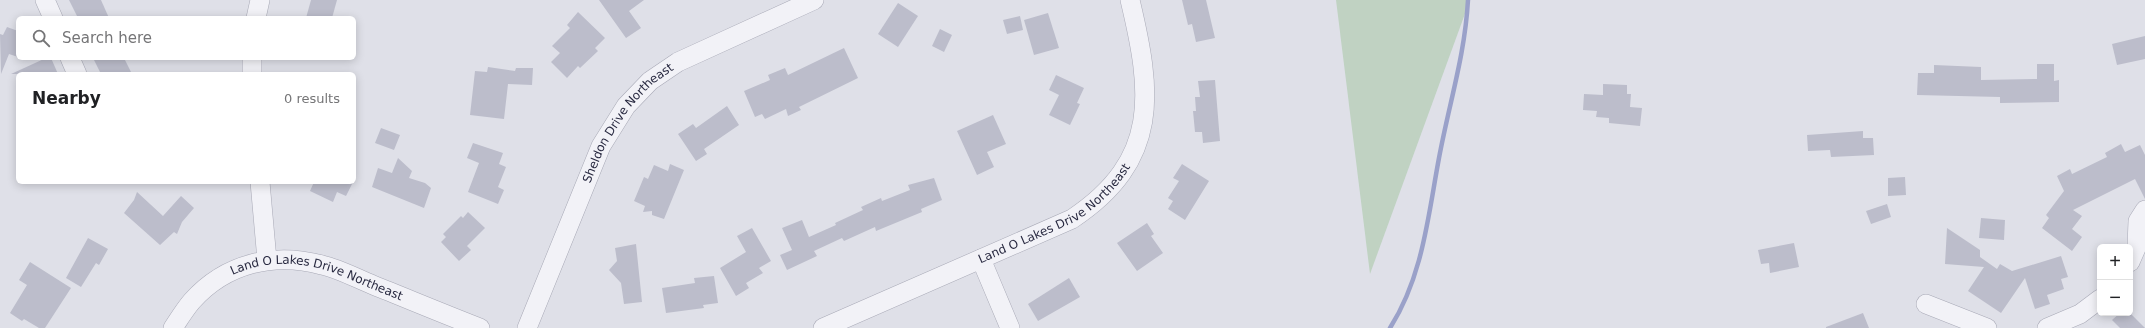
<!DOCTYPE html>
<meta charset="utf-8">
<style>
body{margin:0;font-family:"DejaVu Sans",sans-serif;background:#f2f2f2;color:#202124}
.controls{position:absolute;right:12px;bottom:12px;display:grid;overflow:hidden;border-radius:6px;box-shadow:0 2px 10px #0003}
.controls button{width:36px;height:36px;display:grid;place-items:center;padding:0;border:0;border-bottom:1px solid #e0e0e0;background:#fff;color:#202124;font:20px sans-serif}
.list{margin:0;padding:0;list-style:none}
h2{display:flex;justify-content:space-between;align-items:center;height:52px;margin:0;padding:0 16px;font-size:17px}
h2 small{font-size:13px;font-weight:400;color:#757577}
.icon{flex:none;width:22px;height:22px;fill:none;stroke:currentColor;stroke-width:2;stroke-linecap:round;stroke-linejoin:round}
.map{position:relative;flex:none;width:2145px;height:328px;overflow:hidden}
.search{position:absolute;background:#fff;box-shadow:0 2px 10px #0003;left:16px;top:16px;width:340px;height:44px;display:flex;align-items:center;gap:10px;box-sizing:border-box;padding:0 14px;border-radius:6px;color:#757577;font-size:15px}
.panel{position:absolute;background:#fff;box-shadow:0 2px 10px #0003;left:16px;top:72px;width:340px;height:112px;border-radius:6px}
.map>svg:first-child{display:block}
.green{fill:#c0d2c2}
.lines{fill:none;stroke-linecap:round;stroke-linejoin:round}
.stream{stroke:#9aa1c9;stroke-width:4.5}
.building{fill:#bcbdcb}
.minor-casing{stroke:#a8a9b6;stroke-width:20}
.minor{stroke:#f2f2f7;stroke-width:19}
.labels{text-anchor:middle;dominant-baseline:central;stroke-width:3.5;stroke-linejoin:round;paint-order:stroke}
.street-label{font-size:12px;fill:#282940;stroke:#efeff6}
</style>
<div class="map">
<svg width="2145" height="328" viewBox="0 0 2145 328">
<rect width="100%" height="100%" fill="#dfe0e8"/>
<path class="green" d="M1336 0H1470L1370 274Z"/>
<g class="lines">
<path class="stream" d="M1390 328C1423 276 1428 216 1439 158 1449 104 1465 55 1468 0"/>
</g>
<g class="building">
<path d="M69 0H101L109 18H78Z"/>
<path d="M311 0H337L332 18H306Z"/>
<path d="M599 0H644L629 11 641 28 626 38Z"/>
<path d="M1182 0H1206L1215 38 1196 42 1192 24 1188 25Z"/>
<path d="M898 3 918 16 898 47 878 34Z"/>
<path d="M578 12 605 38 595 48 598 51 580 68 578 66 567 78 551 62 560 53 552 46 570 28 567 25Z"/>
<path d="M1048 13 1059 48 1034 55 1024 20Z"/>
<path d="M1020 16 1023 30 1007 34 1003 20Z"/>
<path d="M7 27 18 31V57L9 54 1 74 0 34 3 35Z"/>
<path d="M940 29 952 35 944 52 932 46Z"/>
<path d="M2145 36V59L2117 65 2112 44Z"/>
<path d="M844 48 858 78 799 107 801 110 788 116 786 109 765 119 762 114 755 117 744 91 770 80 768 75 785 68 788 75Z"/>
<path d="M46 58H51L58 74H11Z"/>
<path d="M93 58H124L132 74H101Z"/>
<path d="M2037 64H2054V81L2059 80V102L2000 103V97L1917 95 1918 73H1934V65L1981 67V80L2037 79Z"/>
<path d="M488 67 515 71 516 68H533L532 85 508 84 504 119 470 115 475 71 487 72Z"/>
<path d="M1056 75 1084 88 1077 103 1080 104 1070 125 1049 115 1059 95 1049 90Z"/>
<path d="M1215 80 1220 141 1203 143 1202 132H1195L1193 111H1196L1195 97H1200L1198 81Z"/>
<path d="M1603 84 1627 85V94H1631L1630 107 1642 108 1640 126 1609 123V118L1596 117 1597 111 1583 110 1584 94 1603 95Z"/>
<path d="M727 106 739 125 704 149 707 154 696 161 678 134 693 124 696 128Z"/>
<path d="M993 115 1006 144 987 152 994 167 977 175 957 131Z"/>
<path d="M381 128 400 135 394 150 375 143Z"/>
<path d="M1863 131V138H1873L1874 155 1831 157 1830 150 1808 151 1807 135Z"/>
<path d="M473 143 503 153 499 164 506 167 498 187 504 190 498 204 468 192 479 163 467 158Z"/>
<path d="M2121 144 2125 152 2140 145 2145 155V199L2135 179 2073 210 2082 216 2072 229 2082 237 2072 251 2042 228 2049 218 2046 215 2064 191 2057 176 2070 169 2072 174 2107 157 2105 153Z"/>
<path d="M398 158 412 171 409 178 425 183 431 188 424 208 372 187 378 168 392 173Z"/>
<path d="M670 164 684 170 664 219 652 215V211L643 212 645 206 634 201 644 177 648 179 654 165 668 171Z"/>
<path d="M1182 164 1209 181 1185 220 1168 209 1173 201 1168 198 1179 181 1173 178Z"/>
<path d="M1905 177 1906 195 1888 196V178Z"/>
<path d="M934 178 942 200 921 209 922 212 876 231 875 227 844 241 842 238 814 251 817 256 787 270 780 255 792 250 782 228 802 220 809 237 836 225 835 223 863 210 861 207 881 198 882 201 910 190 908 185Z"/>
<path d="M314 182H353L346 196 337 192 333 202 310 191Z"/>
<path d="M137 192 163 216 181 196 194 208 182 222 177 234 174 232 160 245 124 213 134 200Z"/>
<path d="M1887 204 1891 217 1871 224 1866 211Z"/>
<path d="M468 212 485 228 467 246 471 250 459 261 441 242 446 237 443 234 461 216 463 218Z"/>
<path d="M1981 218 2005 220 2004 240 1979 238Z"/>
<path d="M1147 223 1154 234 1151 236 1163 253 1137 271 1117 243Z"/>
<path d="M752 228 771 261 759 268 763 273 746 283 749 288 736 296 720 268 746 252 737 236Z"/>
<path d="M1947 228 1980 250V257L1997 269 2000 264 2012 271 2061 256 2068 277 2061 279 2064 289 2047 295 2050 304 2035 309 2025 278 2001 313 1968 291 1984 267 1945 264Z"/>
<path d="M88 238 108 249 99 265 96 263 81 287 66 278Z"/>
<path d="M1794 243 1799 267 1770 273 1769 263 1761 264 1758 250Z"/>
<path d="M636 244 642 302 624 304 621 283 609 270 617 261 615 248Z"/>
<path d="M30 262 71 288 45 328H39L24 319 22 321 10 313 27 285 19 280Z"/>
<path d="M714 276 718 303 703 305 704 308 666 313 662 288 695 283 694 278Z"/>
<path d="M1069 278 1080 297 1038 321 1028 304Z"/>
<path d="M1863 313 1869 328H1826V327Z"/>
<path d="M2120 313H2130L2145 328H2120L2112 320Z"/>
</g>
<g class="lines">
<g class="minor-casing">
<g id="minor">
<path d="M45 0 53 18"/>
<path d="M256 18 260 0"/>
<path d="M70 58 77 74"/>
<path d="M252 58V74"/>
<path d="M260 182 267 260"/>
<path d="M981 259 1010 328"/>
<path d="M2130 262 2137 246 2138 221 2145 210"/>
<path d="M1926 304 1987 328"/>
<path id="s1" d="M173 328C179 319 185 309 192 301 226 263 274 252 322 265 339 269 356 278 373 285 408 299 444 314 480 328"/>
<path id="s2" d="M527 328 601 146 626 106 650 81 678 62 814 0"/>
<path id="s3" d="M823 328 1072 219C1161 160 1152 92 1130 0"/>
<path d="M2047 328 2080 314 2100 299"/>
</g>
</g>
<use href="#minor" class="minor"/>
</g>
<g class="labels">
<g class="street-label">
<text stroke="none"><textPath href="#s2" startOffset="231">Sheldon Drive Northeast</textPath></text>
<text stroke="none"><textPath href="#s3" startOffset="260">Land O Lakes Drive Northeast</textPath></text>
<text stroke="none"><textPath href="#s1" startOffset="172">Land O Lakes Drive Northeast</textPath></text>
</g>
</g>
</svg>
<div class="controls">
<button>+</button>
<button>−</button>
</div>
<div class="search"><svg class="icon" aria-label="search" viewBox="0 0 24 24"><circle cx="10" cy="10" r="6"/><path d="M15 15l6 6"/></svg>Search here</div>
<section class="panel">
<h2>Nearby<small>0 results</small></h2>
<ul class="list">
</ul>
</section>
</div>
